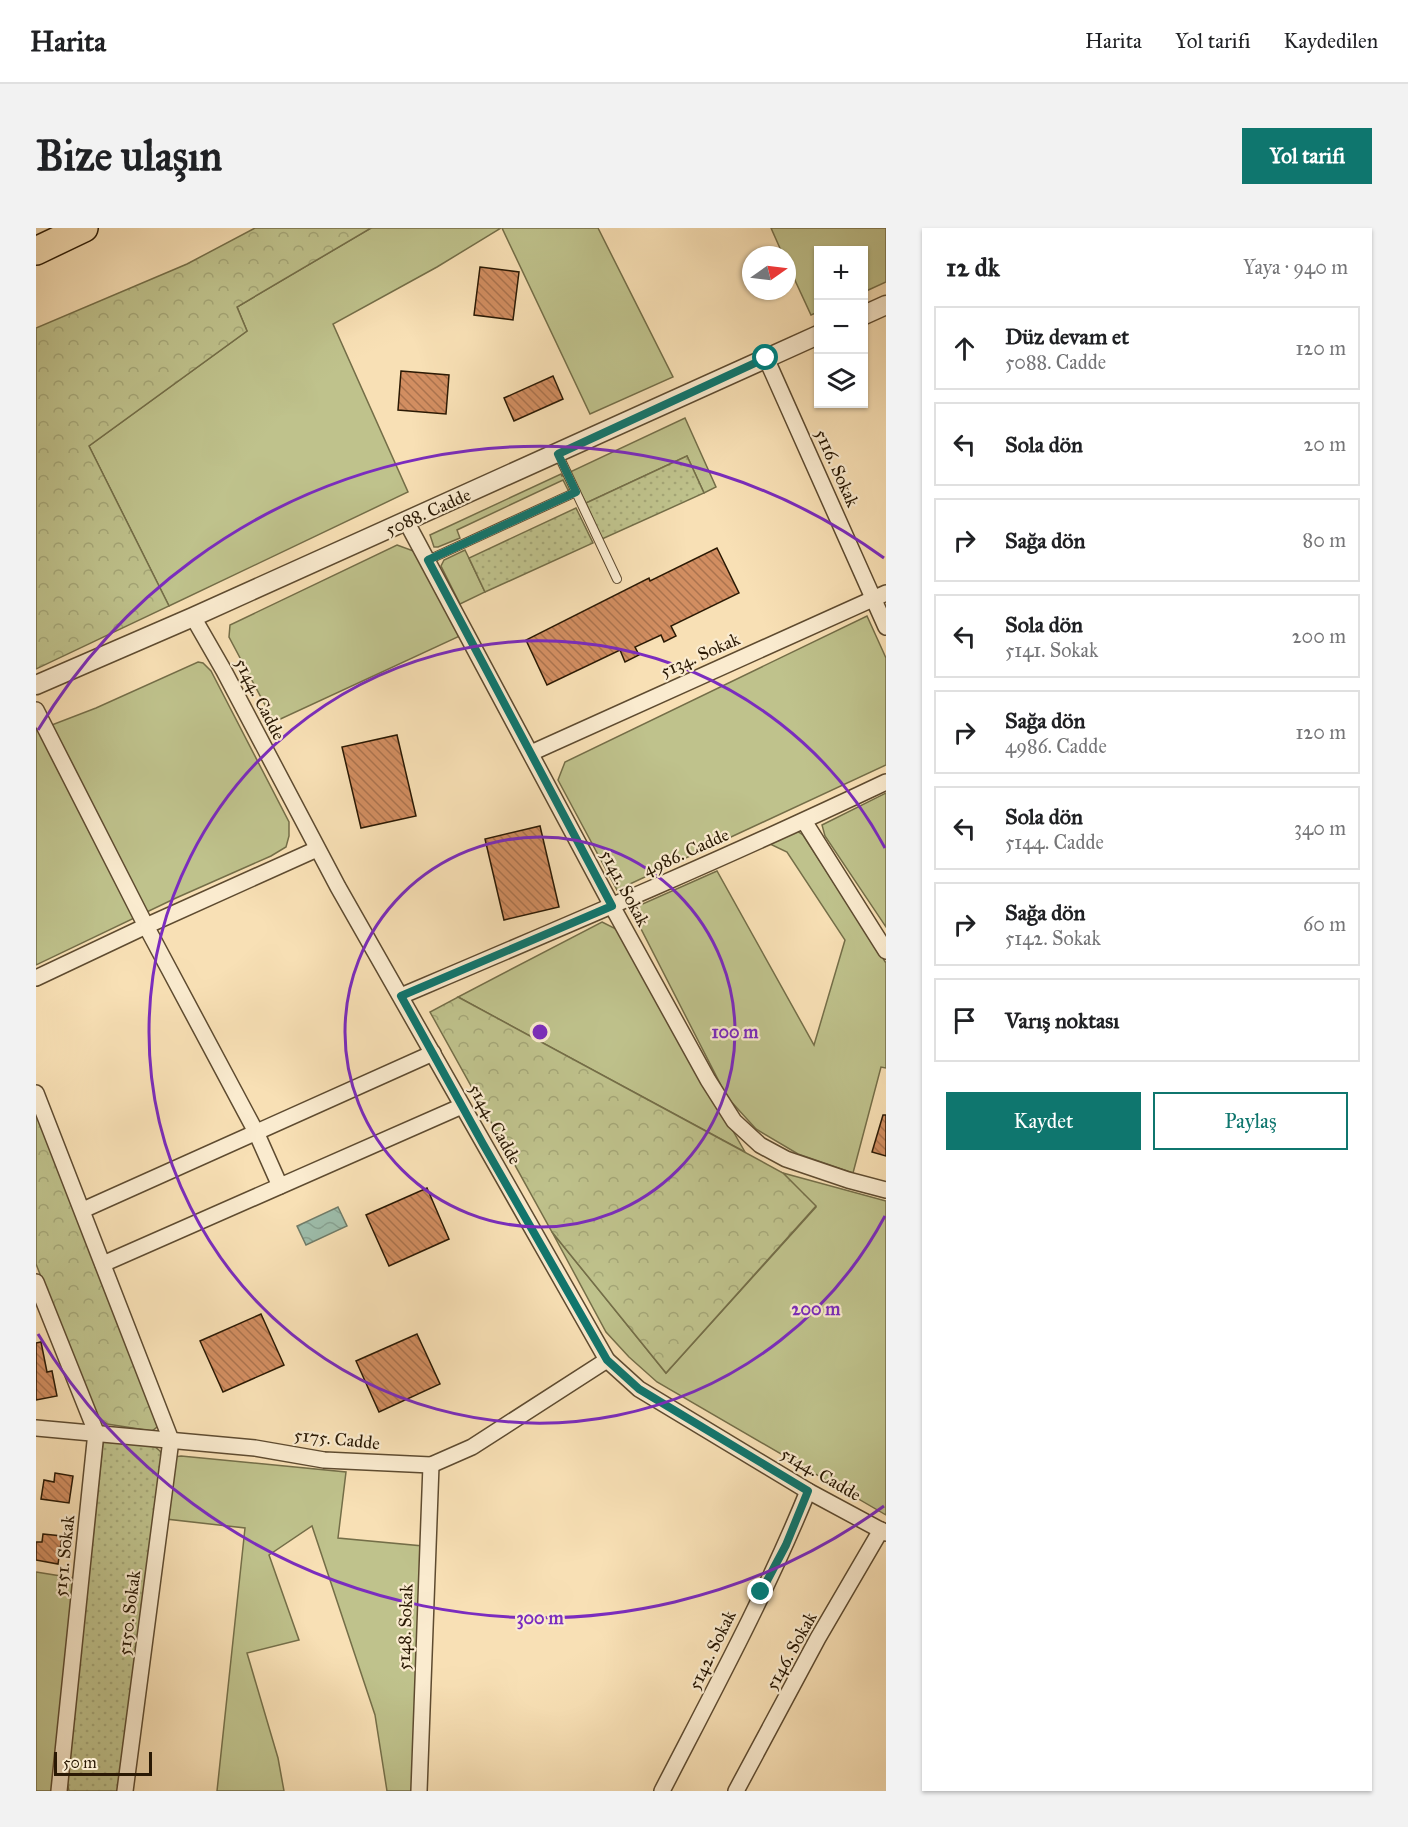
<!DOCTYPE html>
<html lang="tr">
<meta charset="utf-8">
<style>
body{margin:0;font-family:"IM FELL Great Primer",serif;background:#f2f2f2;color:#202124}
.controls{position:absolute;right:18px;top:18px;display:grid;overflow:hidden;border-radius:0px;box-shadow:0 2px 4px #0004}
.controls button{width:54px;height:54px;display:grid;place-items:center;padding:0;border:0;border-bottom:2px solid #e0e0e0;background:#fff;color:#202124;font:30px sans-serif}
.compass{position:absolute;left:706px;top:18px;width:54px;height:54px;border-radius:50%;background:#fff;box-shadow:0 2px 4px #0004;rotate:76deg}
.scale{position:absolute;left:18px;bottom:15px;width:98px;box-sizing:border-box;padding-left:6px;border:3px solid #2a1904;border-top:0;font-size:16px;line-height:21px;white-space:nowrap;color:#2a1904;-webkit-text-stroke:4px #faebcf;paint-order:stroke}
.stop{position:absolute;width:18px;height:18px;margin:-14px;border:4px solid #0f766e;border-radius:50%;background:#fff}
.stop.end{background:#0f766e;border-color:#fff;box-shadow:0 2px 6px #0008}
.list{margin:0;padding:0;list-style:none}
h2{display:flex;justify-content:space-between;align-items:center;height:78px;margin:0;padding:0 24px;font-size:26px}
h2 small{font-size:20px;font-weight:400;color:#757577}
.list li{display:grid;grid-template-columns:39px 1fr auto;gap:18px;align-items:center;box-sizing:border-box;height:84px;margin:0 12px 12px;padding:0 12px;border:2px solid #e0e0e0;border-radius:0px}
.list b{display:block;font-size:22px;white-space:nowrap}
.list p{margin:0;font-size:20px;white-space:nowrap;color:#757577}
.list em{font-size:20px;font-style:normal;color:#757577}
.actions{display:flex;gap:12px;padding:18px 24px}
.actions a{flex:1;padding:14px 0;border:2px solid #0f766e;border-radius:0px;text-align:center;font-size:21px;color:#0f766e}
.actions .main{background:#0f766e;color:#fff}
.icon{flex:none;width:33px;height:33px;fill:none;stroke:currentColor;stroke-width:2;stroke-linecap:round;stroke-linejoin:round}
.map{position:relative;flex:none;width:850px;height:1563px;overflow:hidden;border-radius:0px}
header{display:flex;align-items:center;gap:36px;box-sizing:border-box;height:84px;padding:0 30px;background:#fff;border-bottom:2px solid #e0e0e0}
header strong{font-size:28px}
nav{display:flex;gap:33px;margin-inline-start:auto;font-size:21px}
.intro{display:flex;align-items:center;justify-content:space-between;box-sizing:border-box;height:144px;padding:0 36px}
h1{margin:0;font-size:42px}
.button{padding:15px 27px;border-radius:0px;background:#0f766e;color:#fff;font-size:21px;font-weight:700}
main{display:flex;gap:36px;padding:0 36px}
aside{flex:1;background:#fff;border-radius:0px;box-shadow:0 2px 4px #0004}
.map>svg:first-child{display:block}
.grass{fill:#bfc28c;stroke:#746e48;stroke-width:1.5}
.forest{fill:url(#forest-crowns);stroke:#746e48;stroke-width:1.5}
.park{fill:url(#park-dots);stroke:#746e48;stroke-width:1.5}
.water{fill:url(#water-waves);stroke:#6f7b68;stroke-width:1.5}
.building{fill:url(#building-back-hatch);stroke:#2a1904;stroke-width:1.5}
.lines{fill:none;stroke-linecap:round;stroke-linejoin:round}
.service-casing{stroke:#5e4b30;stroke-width:10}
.minor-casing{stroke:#5e4b30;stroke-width:18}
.tertiary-casing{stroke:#5e4b30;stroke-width:21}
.motorway-casing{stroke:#2a1904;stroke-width:30}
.service{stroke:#faebcf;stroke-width:8}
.minor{stroke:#faebcf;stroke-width:15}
.tertiary{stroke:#faebcf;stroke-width:18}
.motorway{stroke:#f8e0b5;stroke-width:27}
.route{stroke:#0f766e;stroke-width:8}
.ring{fill:none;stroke:#7b2cbf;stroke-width:3}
.labels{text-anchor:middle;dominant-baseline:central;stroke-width:4.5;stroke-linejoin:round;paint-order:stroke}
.street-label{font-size:18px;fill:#2a1904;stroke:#faebcf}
.centre{fill:#7b2cbf;stroke:#faebcf;stroke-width:3}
.ring-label{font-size:18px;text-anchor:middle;font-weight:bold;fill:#7b2cbf;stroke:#faebcf;stroke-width:4.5;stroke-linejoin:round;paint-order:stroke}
</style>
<header>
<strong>Harita</strong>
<nav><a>Harita</a><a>Yol tarifi</a><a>Kaydedilen</a></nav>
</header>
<div class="intro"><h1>Bize ulaşın</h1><a class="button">Yol tarifi</a></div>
<main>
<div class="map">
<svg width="850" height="1563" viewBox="0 0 850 1563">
<defs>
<pattern id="forest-crowns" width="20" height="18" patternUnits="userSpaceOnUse" patternTransform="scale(1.5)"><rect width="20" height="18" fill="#bfc28c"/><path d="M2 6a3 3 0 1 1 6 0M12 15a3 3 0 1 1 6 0" fill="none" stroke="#a4a677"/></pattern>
<pattern id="park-dots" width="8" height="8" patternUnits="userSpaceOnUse" patternTransform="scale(1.5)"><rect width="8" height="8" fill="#bfc28c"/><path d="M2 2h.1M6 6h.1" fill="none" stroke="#a4a677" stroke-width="1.8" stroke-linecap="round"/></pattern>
<pattern id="water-waves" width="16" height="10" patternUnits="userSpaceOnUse" patternTransform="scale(1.5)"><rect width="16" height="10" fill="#9dbdab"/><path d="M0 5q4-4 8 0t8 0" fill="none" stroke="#87a292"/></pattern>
<pattern id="building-back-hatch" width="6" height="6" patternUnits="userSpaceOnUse" patternTransform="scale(1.5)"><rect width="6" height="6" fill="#d28e61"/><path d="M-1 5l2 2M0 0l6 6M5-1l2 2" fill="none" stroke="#ab734e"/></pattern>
</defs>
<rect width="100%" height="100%" fill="#f8e0b5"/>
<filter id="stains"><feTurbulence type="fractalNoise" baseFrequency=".00333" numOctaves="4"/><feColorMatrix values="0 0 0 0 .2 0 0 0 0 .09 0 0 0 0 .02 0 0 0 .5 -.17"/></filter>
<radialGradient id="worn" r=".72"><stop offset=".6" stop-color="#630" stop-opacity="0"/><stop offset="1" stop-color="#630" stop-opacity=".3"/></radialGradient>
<g class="grass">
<path d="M335 0H465L401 39 297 96 372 264 133 378 53 218 211 103 201 79Z"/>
<path d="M466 0H562L637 149 554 186Z"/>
<path d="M735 0H850V54L828 64V22H782V84L775 87 751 35V27H747Z"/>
<path d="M649 190 680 259 668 265 651 228 550 275 534 244Z"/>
<path d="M525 246 526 248 529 247 535 260 532 262 527 252 421 302 424 310 402 319H398L394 307Z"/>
<path d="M361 317 383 325 426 407 238 494 193 409 194 397Z"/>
<path d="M429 322 449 364 424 376 405 338 408 332Z"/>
<path d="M831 388 850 430V537L581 662 522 552 529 534Z"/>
<path d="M162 434 167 435 175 443 253 594V608L250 619 235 628 140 670 0 737V503L60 480Z"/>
<path d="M850 565V699L789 608 786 597Z"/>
<path d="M761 603 767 607 850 735V840L845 839 817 945 762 926 720 901 691 869 600 691 602 678 681 643 778 817 809 712 751 624 734 616Z"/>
<path d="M566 694 582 702 709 924 422 769Z"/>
<path d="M747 945 850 973V1287L621 1154 593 1129 570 1104 516 1004 630 1145 780 979Z"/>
<path d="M145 1228 310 1244 302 1310 387 1318 381 1563H351L339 1487 276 1298 233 1327 263 1412 211 1425 242 1530 248 1563H181L209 1300 130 1291 138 1229Z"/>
<path d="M0 1344 37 1350 19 1563H0Z"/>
</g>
<g class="forest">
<path d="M219 0H335L201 79 211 103 53 218 133 378 0 441V100L151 36Z"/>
<path d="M422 769 747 945 780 978 630 1145 516 1004 394 784Z"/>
<path d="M0 882 122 1192 121 1199 116 1203 71 1196 60 1189 0 1036Z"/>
</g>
<g class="park">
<path d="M651 228 668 265 566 311 550 275Z"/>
<path d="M540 280 557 315 449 364 433 330Z"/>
<path d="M72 1209 119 1219 124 1223 127 1230 85 1563H33L31 1554 67 1214Z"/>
</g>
<path class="water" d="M302 979 311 998 270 1017 261 998Z"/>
<g class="building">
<path d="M444 39 483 44 477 92 438 87Z"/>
<path d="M365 143 413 147 410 186 362 182Z"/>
<path d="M517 148 527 171 478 193 468 170Z"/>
<path d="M681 320 703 365 635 398 640 408 628 414 625 407 599 419 603 427 589 434 584 422 511 457 490 412 613 350 614 353Z"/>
<path d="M361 507 380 588 325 600 306 519Z"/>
<path d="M504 598 523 679 468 692 449 611Z"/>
<path d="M847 887H850V928L836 924Z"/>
<path d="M391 960 413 1011 353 1038 330 987Z"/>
<path d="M225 1086 248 1137 187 1164 164 1113Z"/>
<path d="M381 1106 404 1156 343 1184 320 1133Z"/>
<path d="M5 1114 11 1144 16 1143 21 1168 0 1172V1115Z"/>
<path d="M19 1245 37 1248 33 1275 5 1271 8 1252 18 1254Z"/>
<path d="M7 1306 26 1308 22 1336 0 1332V1314H6Z"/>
</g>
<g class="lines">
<g class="service-casing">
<g id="service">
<path d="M522 226 581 351"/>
<path d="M392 332 540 264"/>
</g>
</g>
<g class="minor-casing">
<g id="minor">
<path d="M730 130 850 399"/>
<path d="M370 293 576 678 672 852 698 893 724 917 750 931 812 952 850 962"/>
<path d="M157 389 188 443 302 659 571 1132 603 1161 772 1263 850 1305"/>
<path d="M0 482 110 698 220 904 244 958"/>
<path d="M495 525 850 365"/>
<path d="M768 593 850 723"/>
<path d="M0 750 110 698 281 621"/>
<path d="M365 768C527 699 690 630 850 554"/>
<path d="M0 865 135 1212 89 1563"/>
<path d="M47 982 397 825"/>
<path d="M67 1036 426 878"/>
<path d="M0 1054 60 1204 23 1563"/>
<path d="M0 1200 219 1220 288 1232 395 1237 436 1219 571 1132"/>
<path d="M383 1563 395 1237"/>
<path d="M626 1563C677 1464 730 1366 772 1263"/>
<path d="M700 1563 782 1410 845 1302"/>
</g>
</g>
<g class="tertiary-casing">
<g id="tertiary">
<path d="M828 87 850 77"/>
<path d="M0 457 157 389 782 107"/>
</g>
</g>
<g class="motorway-casing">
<path id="motorway" d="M0 23 48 0"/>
</g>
<use href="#service" class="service"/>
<use href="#minor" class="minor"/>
<use href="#tertiary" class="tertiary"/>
<use href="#motorway" class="motorway"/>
</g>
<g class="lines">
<path class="route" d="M725 1364 750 1317 772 1263 603 1161 571 1132 447 916 365 768 576 678 392 332 540 264 522 226 730 130"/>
</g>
<g class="ring">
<circle cx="504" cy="804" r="195"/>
<path d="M849 988A391 391 0 1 1 849 620"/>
<path d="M848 1278A586 586 0 0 1 2 1106M2 502A586 586 0 0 1 848 330"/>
</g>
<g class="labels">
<g class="street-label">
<text transform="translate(801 240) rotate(66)">5116. Sokak</text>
<text transform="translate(392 284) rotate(-24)">5088. Cadde</text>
<text transform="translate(664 427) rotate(-24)">5134. Sokak</text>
<text transform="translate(224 471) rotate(63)">5144. Cadde</text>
<text transform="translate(650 624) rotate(-24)">4986. Cadde</text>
<text transform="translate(589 660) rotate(62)">5141. Sokak</text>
<text transform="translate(459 896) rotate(61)">5144. Cadde</text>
<text transform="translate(301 1211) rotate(6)">5175. Cadde</text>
<text transform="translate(785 1246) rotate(30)">5144. Cadde</text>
<text transform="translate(28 1328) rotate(-84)">5151. Sokak</text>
<text transform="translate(93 1385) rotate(-83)">5150. Sokak</text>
<text transform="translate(369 1399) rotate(-88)">5148. Sokak</text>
<text transform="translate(676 1422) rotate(-64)">5142. Sokak</text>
<text transform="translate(755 1423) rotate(-61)">5146. Sokak</text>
</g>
</g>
<circle cx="504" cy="804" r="9" class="centre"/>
<g class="ring-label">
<text x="699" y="810">100 m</text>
<text x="780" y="1087">200 m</text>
<text x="504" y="1396">300 m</text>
</g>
<rect width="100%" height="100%" filter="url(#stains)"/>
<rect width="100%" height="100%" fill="url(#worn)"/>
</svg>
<div class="controls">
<button>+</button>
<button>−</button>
<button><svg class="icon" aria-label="layers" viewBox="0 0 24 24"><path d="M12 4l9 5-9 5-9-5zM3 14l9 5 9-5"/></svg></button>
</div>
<svg class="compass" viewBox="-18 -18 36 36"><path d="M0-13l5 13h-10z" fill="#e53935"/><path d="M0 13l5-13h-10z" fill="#757577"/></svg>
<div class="scale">50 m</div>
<div class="stop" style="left:730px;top:130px"></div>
<div class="stop end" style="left:725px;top:1364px"></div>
</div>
<aside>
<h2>12 dk<small>Yaya · 940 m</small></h2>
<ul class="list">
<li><svg class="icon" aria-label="ahead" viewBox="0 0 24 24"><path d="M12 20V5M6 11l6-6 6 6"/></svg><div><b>Düz devam et</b><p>5088. Cadde</p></div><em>120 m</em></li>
<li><svg class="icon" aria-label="left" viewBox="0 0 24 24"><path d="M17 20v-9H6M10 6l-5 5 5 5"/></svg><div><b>Sola dön</b></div><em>20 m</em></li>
<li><svg class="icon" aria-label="right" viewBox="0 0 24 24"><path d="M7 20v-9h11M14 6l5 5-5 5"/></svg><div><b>Sağa dön</b></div><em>80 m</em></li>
<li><svg class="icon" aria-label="left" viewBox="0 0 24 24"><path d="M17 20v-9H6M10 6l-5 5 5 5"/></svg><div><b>Sola dön</b><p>5141. Sokak</p></div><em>200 m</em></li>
<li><svg class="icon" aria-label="right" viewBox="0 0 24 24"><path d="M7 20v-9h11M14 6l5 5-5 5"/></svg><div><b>Sağa dön</b><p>4986. Cadde</p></div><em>120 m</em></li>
<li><svg class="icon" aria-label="left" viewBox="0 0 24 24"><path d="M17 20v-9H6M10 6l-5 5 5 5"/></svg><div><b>Sola dön</b><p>5144. Cadde</p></div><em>340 m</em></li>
<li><svg class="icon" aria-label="right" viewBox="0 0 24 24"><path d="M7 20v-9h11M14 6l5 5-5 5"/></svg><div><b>Sağa dön</b><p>5142. Sokak</p></div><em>60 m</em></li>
<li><svg class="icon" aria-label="arrive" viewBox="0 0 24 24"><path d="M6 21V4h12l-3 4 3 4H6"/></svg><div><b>Varış noktası</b></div></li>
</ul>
<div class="actions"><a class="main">Kaydet</a><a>Paylaş</a></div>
</aside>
</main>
